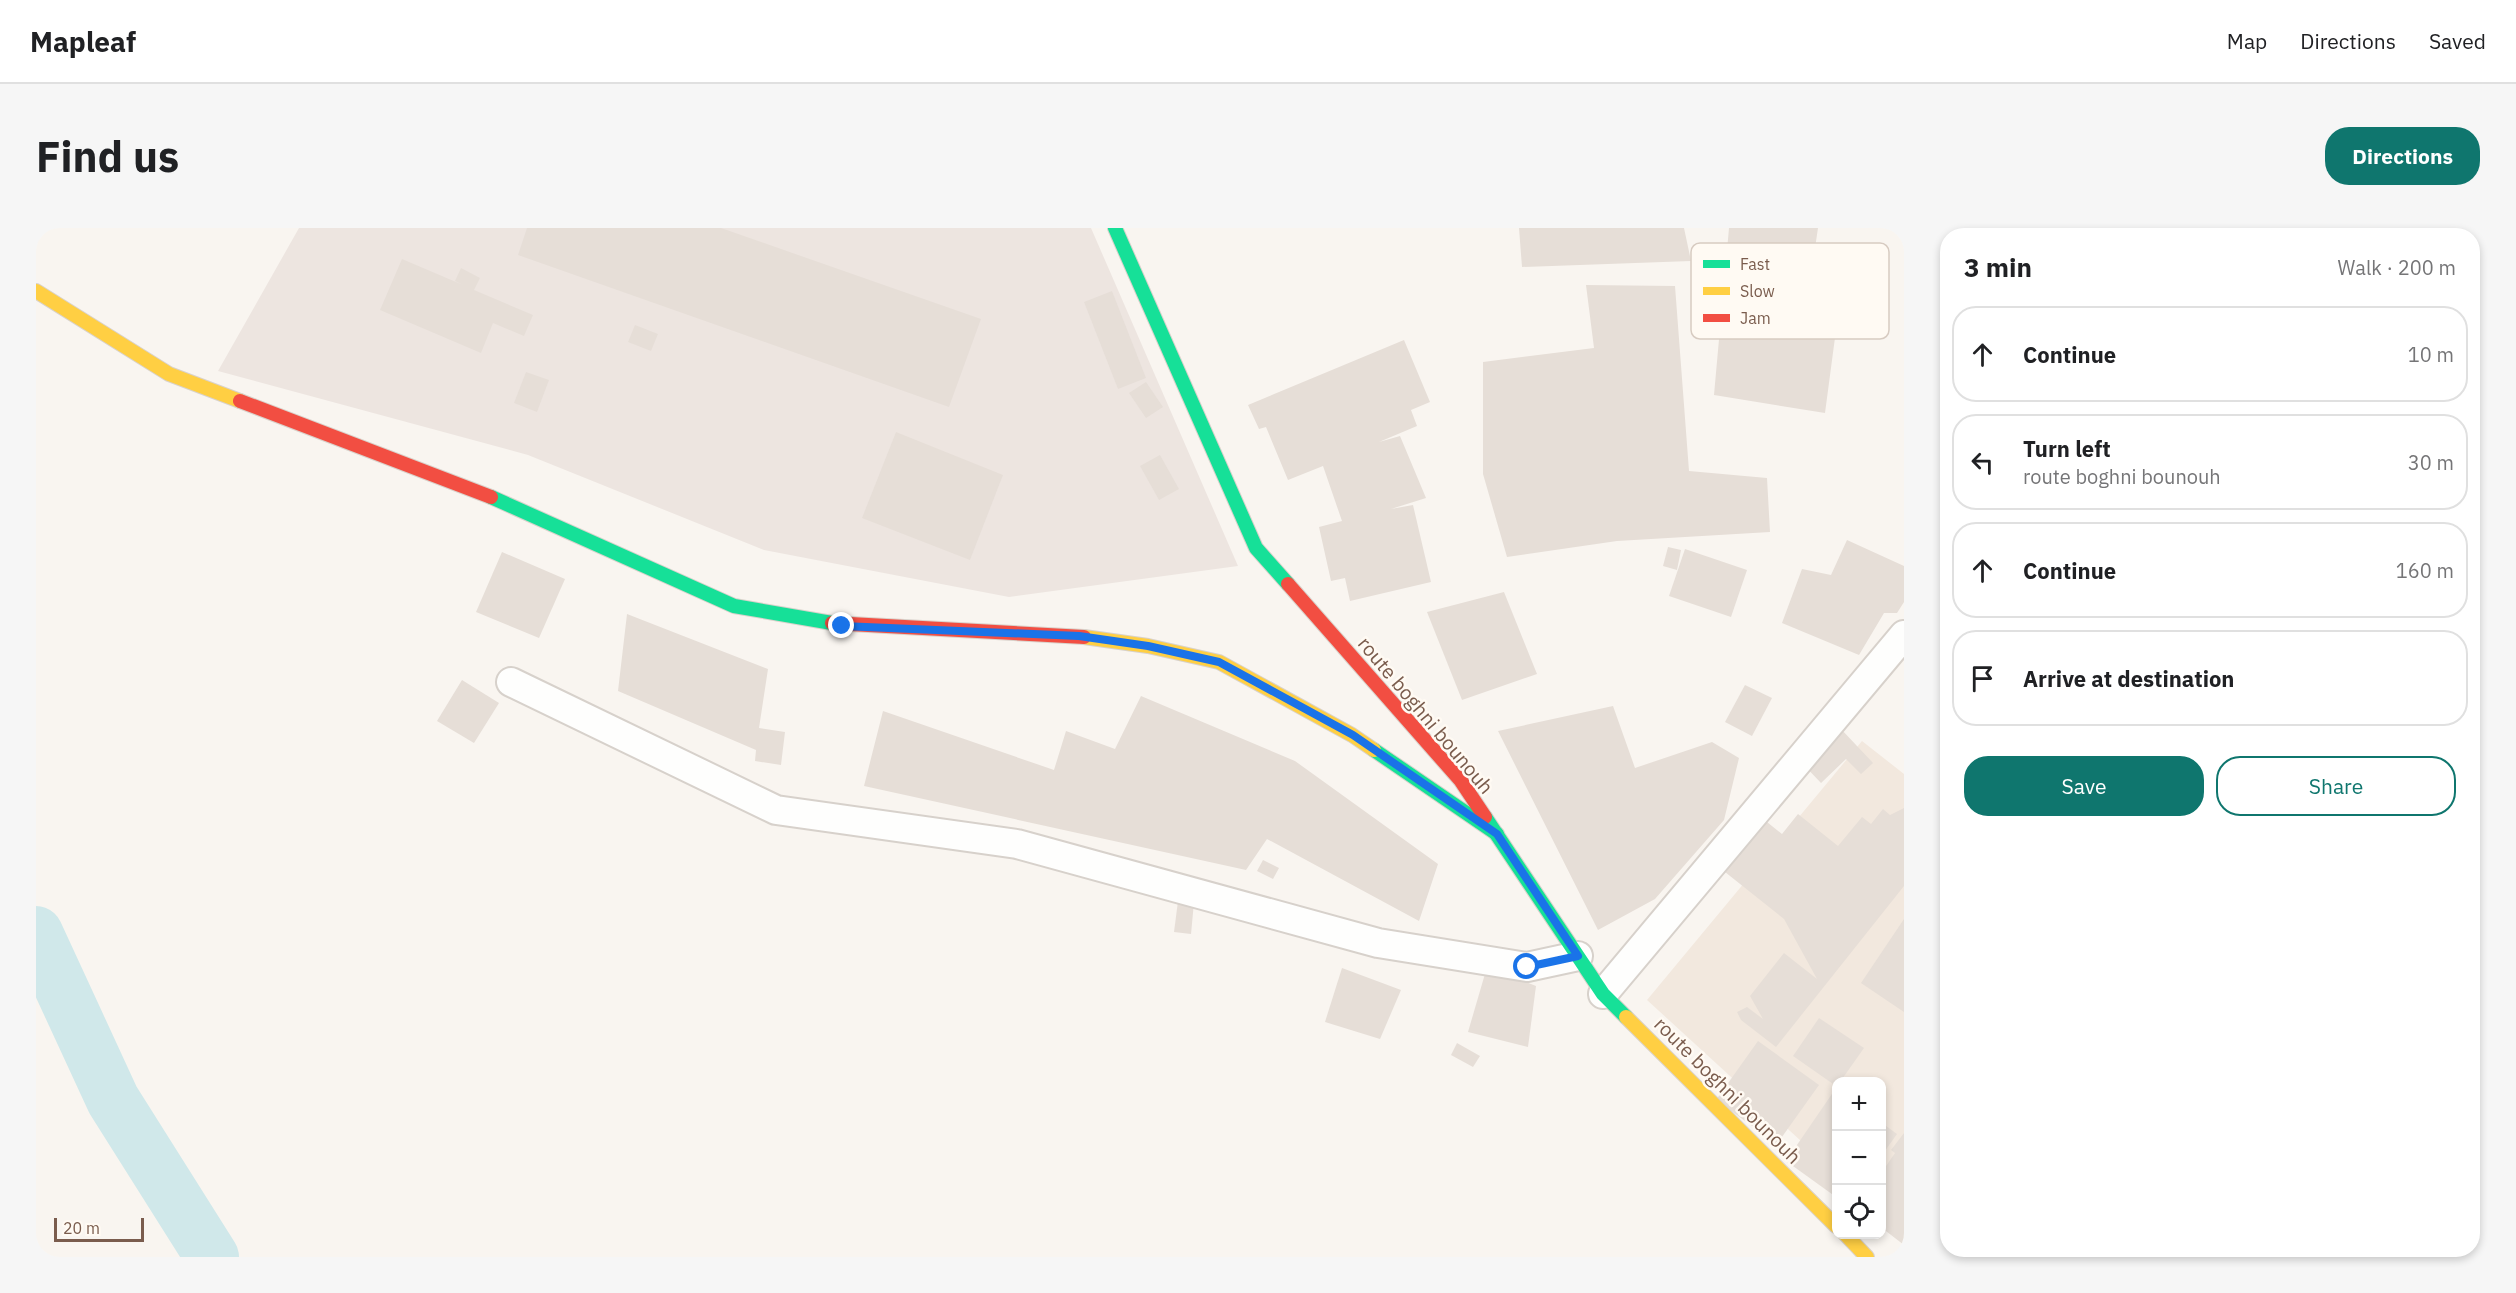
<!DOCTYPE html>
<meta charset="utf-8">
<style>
body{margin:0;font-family:"IBM Plex Sans",sans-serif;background:#f6f6f6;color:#202124}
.controls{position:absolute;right:18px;bottom:18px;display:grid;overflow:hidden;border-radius:12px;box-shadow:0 3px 9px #0003}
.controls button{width:54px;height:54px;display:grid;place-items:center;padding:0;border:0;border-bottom:2px solid #e0e0e0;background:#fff;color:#202124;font:30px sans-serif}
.scale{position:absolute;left:18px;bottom:15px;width:90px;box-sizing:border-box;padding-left:6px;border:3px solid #7a5c4d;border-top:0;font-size:16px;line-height:21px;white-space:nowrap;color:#7a5c4d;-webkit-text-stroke:4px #fffaf3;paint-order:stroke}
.stop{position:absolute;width:18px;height:18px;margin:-14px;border:4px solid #1a73e8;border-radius:50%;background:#fff}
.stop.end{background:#1a73e8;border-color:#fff;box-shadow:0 2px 6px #0008}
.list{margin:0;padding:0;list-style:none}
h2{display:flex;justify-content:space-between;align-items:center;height:78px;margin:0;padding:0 24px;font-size:26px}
h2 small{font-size:20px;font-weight:400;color:#757577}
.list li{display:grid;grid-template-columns:39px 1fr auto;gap:18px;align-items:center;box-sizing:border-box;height:96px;margin:0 12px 12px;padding:0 12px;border:2px solid #e0e0e0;border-radius:24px}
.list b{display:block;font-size:22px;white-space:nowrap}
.list p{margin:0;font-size:20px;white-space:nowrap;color:#757577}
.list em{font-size:20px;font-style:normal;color:#757577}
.actions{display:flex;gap:12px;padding:18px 24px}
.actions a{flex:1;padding:14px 0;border:2px solid #0f766e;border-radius:24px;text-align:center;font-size:21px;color:#0f766e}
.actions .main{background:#0f766e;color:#fff}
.icon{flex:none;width:33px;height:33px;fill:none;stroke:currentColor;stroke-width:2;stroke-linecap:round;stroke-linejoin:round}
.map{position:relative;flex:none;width:1868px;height:1029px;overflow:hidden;border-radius:24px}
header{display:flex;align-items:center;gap:36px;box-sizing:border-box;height:84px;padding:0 30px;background:#fff;border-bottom:2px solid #e0e0e0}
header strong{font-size:28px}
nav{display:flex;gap:33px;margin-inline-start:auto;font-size:21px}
.intro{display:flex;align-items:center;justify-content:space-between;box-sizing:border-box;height:144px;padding:0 36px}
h1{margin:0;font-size:42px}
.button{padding:15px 27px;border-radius:24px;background:#0f766e;color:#fff;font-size:21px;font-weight:700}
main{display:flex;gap:36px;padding:0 36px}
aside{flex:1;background:#fff;border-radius:24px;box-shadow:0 3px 9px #0003}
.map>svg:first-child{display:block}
.residential{fill:#f2e8de}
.industrial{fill:#ede5e0}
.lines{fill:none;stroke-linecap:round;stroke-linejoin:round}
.river{stroke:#d0e8ea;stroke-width:54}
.building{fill:#e6ded7}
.street-casing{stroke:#d7d1cb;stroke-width:32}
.fast-casing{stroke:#d9d2cb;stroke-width:16}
.slow-casing{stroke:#d9d2cb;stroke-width:16}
.jam-casing{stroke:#d9d2cb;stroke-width:16}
.street{stroke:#fefefd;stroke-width:28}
.fast{stroke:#16e098;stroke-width:14}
.slow{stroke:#ffcf43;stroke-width:14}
.jam{stroke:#f24e42;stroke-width:14}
.route{stroke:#1a73e8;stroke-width:8}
.labels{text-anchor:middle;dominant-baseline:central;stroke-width:5;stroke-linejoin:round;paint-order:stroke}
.street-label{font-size:20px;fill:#7a5c4d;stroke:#fffaf3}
.key{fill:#fffaf3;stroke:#d7cbc1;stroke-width:1.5}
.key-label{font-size:16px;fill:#7a5c4d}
</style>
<header>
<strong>Mapleaf</strong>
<nav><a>Map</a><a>Directions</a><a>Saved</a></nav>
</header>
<div class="intro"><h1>Find us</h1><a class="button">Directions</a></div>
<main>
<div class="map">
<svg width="1868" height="1029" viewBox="0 0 1868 1029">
<rect width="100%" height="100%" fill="#f9f5f0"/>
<path class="residential" d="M1826 513 1868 546V994L1846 977V854H1800V945L1611 772Z"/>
<path class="industrial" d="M263 0H1055L1202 338 973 369 728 322 492 227 182 143Z"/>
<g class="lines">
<path class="river" d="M0 705 77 872 176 1029"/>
</g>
<g class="building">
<path d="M491 0H685L945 91 913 179 482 27Z"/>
<path d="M1483 0H1648L1655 33 1486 39Z"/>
<path d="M1693 0H1782L1770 81 1802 87 1789 185 1678 167Z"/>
<path d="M366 31 427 57 419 53 425 40 444 50 438 62 497 87 488 108 457 95 445 125 344 82Z"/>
<path d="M1550 57 1639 58 1653 243 1731 250 1734 304 1581 313 1471 329 1447 246V134L1558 120Z"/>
<path d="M1076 63 1110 150 1082 161 1048 74Z"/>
<path d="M599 97 622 106 615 123 592 114Z"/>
<path d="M1368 112 1394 174 1375 182 1381 198 1343 214 1364 208 1390 270 1355 281 1377 277 1395 354 1314 373 1309 350 1295 353 1283 299 1306 293 1287 238 1252 252 1230 199 1223 201 1212 177Z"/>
<path d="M490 144 513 152 501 184 478 175Z"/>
<path d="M1110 154 1127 179 1110 190 1093 165Z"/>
<path d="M860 204 967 247 934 332 826 290Z"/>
<path d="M1124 227 1143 261 1123 272 1104 238Z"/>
<path d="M1811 312 1868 338V374L1861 385H1848L1823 427 1746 395 1766 341 1795 347Z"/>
<path d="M1632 319 1645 322 1641 342 1627 338Z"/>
<path d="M1649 321 1711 342 1695 389 1633 368Z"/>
<path d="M466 324 529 351 503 410 440 384Z"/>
<path d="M1468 364 1501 446 1426 472 1391 384Z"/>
<path d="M591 386 732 441 723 500 749 504 745 537 719 533 720 522 582 463Z"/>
<path d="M426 452 463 475 438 515 401 493Z"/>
<path d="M1709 457 1736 470 1716 508 1689 494Z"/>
<path d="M1105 468 1259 533 1402 636 1383 693 1231 611 1210 642 828 558 847 483 1018 542 1030 503 1079 521Z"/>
<path d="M1577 478 1599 540 1676 514 1703 530 1688 592 1619 671 1562 702 1462 503Z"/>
<path d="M1804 500 1837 535 1825 546 1810 531 1785 555 1767 536Z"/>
<path d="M1868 580V658L1740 819 1705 792 1701 784 1711 779 1727 791 1714 768 1748 725 1781 751 1748 691 1689 644 1685 637 1711 605 1731 594 1746 606 1762 586 1802 618 1826 589 1835 596 1847 581 1854 587Z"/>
<path d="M1227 632 1243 640 1237 651 1221 643Z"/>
<path d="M1142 673 1158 674 1155 706 1138 704Z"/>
<path d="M1868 691V784L1825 755Z"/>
<path d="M1451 739 1500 758 1492 819 1432 804Z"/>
<path d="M1306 740 1365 762 1344 811 1289 794Z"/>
<path d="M1783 790 1828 820 1804 854H1800V858L1757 828Z"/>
<path d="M1722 813 1783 857 1741 916 1680 872Z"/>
<path d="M1421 815 1444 828 1437 839 1415 827Z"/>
<path d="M1800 860V969L1750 933Z"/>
<path d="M1846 895 1861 906 1846 927Z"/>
<path d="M1868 905V1017L1846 1000V944L1859 925 1855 922Z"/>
</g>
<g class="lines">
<g class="street-casing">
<g id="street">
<path d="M475 454 740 582 981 616 1342 715 1491 739 1542 728"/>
<path d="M1567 766 1868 407"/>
</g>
</g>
<g class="fast-casing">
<g id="fast">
<path d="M1079 0 1220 320 1252 356"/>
<path d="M455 269 698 378 796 395"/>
<path d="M1338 522 1461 606"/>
<path d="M1449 589 1567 766 1590 789"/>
</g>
</g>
<g class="slow-casing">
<g id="slow">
<path d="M0 63 133 146 204 173"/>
<path d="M1048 409 1112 418 1183 434 1316 507 1338 522"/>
<path d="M1590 789 1800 998"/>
<path d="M1809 1006 1831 1029"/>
</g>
</g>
<g class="jam-casing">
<g id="jam">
<path d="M204 173 455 269"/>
<path d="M1252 356 1425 553 1449 589"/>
<path d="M796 395 1048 409"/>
</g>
</g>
<use href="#street" class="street"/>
<use href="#fast" class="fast"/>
<use href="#slow" class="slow"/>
<use href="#jam" class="jam"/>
</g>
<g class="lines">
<path class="route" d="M806 398 1043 408 1112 418 1183 434 1317 507 1461 606 1542 728 1491 739"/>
</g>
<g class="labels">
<g class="street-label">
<text transform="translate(1390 487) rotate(50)">route boghni bounouh</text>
<text transform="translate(1692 862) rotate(45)">route boghni bounouh</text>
</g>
</g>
<rect x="1655" y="15" width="198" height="96" rx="9" class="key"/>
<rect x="1667" y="32" width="27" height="8" fill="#16e098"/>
<rect x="1667" y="59" width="27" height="8" fill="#ffcf43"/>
<rect x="1667" y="86" width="27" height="8" fill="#f24e42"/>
<g class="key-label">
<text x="1704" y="42">Fast</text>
<text x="1704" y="69">Slow</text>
<text x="1704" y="96">Jam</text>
</g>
</svg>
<div class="controls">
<button>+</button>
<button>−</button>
<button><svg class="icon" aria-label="locate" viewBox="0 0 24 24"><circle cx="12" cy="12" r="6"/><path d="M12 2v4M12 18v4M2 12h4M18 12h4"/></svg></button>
</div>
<div class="scale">20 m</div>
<div class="stop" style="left:1491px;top:739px"></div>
<div class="stop end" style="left:806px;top:398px"></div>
</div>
<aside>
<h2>3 min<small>Walk · 200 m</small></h2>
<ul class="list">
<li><svg class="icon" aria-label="ahead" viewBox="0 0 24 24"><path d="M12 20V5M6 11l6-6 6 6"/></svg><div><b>Continue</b></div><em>10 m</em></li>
<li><svg class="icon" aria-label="left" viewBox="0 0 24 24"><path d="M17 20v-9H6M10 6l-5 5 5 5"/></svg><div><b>Turn left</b><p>route boghni bounouh</p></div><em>30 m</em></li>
<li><svg class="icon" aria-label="ahead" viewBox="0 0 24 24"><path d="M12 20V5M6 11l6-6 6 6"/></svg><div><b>Continue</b></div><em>160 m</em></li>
<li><svg class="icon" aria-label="arrive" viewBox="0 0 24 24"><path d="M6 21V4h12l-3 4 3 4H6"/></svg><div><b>Arrive at destination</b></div></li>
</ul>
<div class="actions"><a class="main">Save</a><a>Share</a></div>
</aside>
</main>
